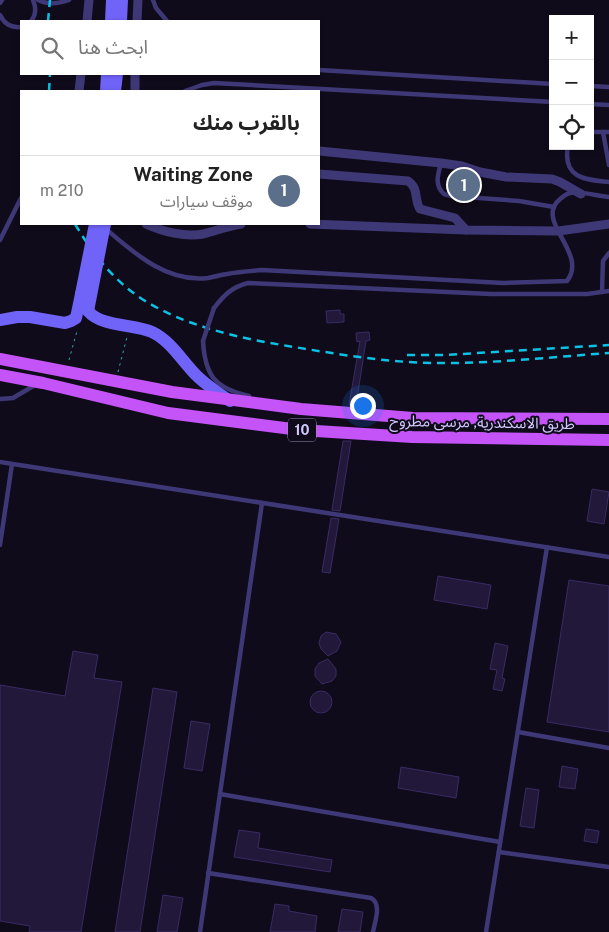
<!DOCTYPE html>
<html lang="ar">
<meta charset="utf-8">
<style>
body{margin:0;font-family:"Public Sans","Noto Sans Arabic",sans-serif;background:#f2f2f2;color:#222;direction:rtl}
.controls{position:absolute;right:15px;top:15px;display:grid;overflow:hidden;border-radius:0px;box-shadow:0 1px 4px #0004}
.controls button{width:45px;height:45px;display:grid;place-items:center;padding:0;border:0;border-bottom:1px solid #e0e0e0;background:#fff;color:#222;font:25px sans-serif}
.you{position:absolute;left:362px;top:405px;width:18px;height:18px;margin:-12px;border:4px solid #fff;border-radius:50%;background:#1a73e8;box-shadow:0 0 0 8px #1a73e833}
.badge{display:grid;place-items:center;width:32px;height:32px;border-radius:50%;background:#176a7a;color:#fff;font-size:16px;font-weight:700}
.pin{position:absolute;translate:-50% -50%;border:2px solid #fff;box-shadow:0 1px 5px #0006}
.list{margin:0;padding:0;list-style:none}
h2{display:flex;justify-content:space-between;align-items:center;height:65px;margin:0;padding:0 20px;font-size:21px}
h2 small{font-size:16px;font-weight:400;color:#767676}
.list li{display:grid;grid-template-columns:32px 1fr auto;gap:15px;align-items:center;box-sizing:border-box;height:70px;padding:0 20px;border-top:1px solid #e0e0e0}
.list b{display:block;font-size:19px;white-space:nowrap}
.list p{margin:0;font-size:16px;white-space:nowrap;color:#767676}
.list em{font-size:16px;font-style:normal;color:#767676}
.icon{flex:none;width:28px;height:28px;fill:none;stroke:currentColor;stroke-width:2;stroke-linecap:round;stroke-linejoin:round}
.map{position:relative;flex:none;width:609px;height:932px;overflow:hidden;direction:ltr}
.search{position:absolute;background:#fff;box-shadow:0 1px 4px #0004;left:20px;top:20px;width:300px;height:55px;display:flex;align-items:center;gap:12px;box-sizing:border-box;padding:0 18px;border-radius:0px;color:#767676;font-size:19px}
.panel{position:absolute;background:#fff;box-shadow:0 1px 4px #0004;left:20px;top:90px;width:300px;height:135px;border-radius:0px;direction:rtl}
.map>svg:first-child{display:block}
.building{fill:#21183a;stroke:#3a2b65}
.lines{fill:none;stroke-linecap:round;stroke-linejoin:round}
.path{stroke:#31a6a6;stroke-width:1;stroke-dasharray:2.5 4;stroke-linecap:butt}
.lane{stroke:#3f3877;stroke-width:4.5}
.street{stroke:#3f3877;stroke-width:9}
.secondary{stroke:#7063f8;stroke-width:12}
.primary{stroke:#c454f7;stroke-width:12}
.rail{stroke:#0ac2e5;stroke-width:2.5;stroke-dasharray:8 6;stroke-linecap:butt}
.lane-bridge{stroke:#3f3877;stroke-width:4.5}
.secondary-bridge{stroke:#7063f8;stroke-width:12}
.labels{text-anchor:middle;dominant-baseline:central;stroke-width:4;stroke-linejoin:round;paint-order:stroke}
.shield{fill:#0f0b1a;stroke:#978fb8;stroke-width:1}
.shield-label{font-size:14px;font-weight:bold;fill:#d1c7fc}
.street-label{font-size:15px;fill:#d1c7fc;stroke:#0f0b1a}
</style>
<div class="map">
<svg width="609" height="932" viewBox="0 0 609 932">
<rect width="100%" height="100%" fill="#0f0b1a"/>
<g class="building">
<path d="M340 310V314H344V322L327 323 326 311Z"/>
<path d="M369 332 370 340 366 341 356 405H349L360 341 357 342 356 333Z"/>
<path d="M343 441H351L340 511 332 510Z"/>
<path d="M592 489 609 492 604 524 587 521Z"/>
<path d="M331 518 339 519 330 573 322 572Z"/>
<path d="M438 576 491 585 487 609 434 600Z"/>
<path d="M569 580 609 586V732L547 722Z"/>
<path d="M326 632 336 634 341 642 337 651 328 656 321 649 319 643 321 636Z"/>
<path d="M495 643 508 646 502 678 505 679 502 691 493 689 497 670 490 669Z"/>
<path d="M73 651 98 655 94 678 122 682 81 932H29L30 926 0 921V685L65 696Z"/>
<path d="M328 659 336 669V676L332 681 322 684 315 676V669L319 663Z"/>
<path d="M153 688 177 692 140 932H115Z"/>
<circle cx="321" cy="702" r="11"/>
<path d="M191 721 210 724 202 771 184 768Z"/>
<path d="M562 766 578 769 575 789 559 787Z"/>
<path d="M401 767 459 777 456 798 398 788Z"/>
<path d="M526 788 539 790 534 828 520 826Z"/>
<path d="M586 829 599 831 597 843 584 841Z"/>
<path d="M239 830 260 833 258 848 332 860 330 872 234 857Z"/>
<path d="M163 895 183 898 177 932H157Z"/>
<path d="M275 904 289 906V911L317 916 315 932H270Z"/>
<path d="M342 909 363 912 360 932H338Z"/>
</g>
<g class="lines">
<g class="path">
<path d="M69 360 77 331"/>
<path d="M118 372 127 337"/>
</g>
<g class="lane">
<path d="M38 0C48 5 58 4 69 0"/>
<path d="M153 0 156 8 167 21"/>
<path d="M0 3 2 0"/>
<path d="M0 15C4 24 11 28 21 27"/>
<path d="M31 21C36 15 36 7 33 0"/>
<path d="M319 70 553 84"/>
<path d="M590 86 609 87"/>
<path d="M185 91 202 85 214 83 553 102"/>
<path d="M590 104 609 105"/>
<path d="M590 132H609"/>
<path d="M603 132 609 165"/>
<path d="M568 146C562 178 585 180 609 182"/>
<path d="M441 163C438 174 434 185 444 194L451 196 519 201 554 207"/>
<path d="M106 229C134 253 167 283 208 278 214 277 220 275 227 274 238 272 250 271 262 270L503 283 567 281C588 254 538 224 557 202 561 198 565 194 570 193 582 191 597 196 609 197"/>
<path d="M0 240 21 198"/>
<path d="M602 292 603 261 609 253"/>
<path d="M214 308C224 295 232 287 248 283L491 294H587L609 291"/>
<path d="M203 341C205 376 215 388 249 396"/>
<path d="M0 399 13 398 35 385"/>
<path d="M0 462 609 557"/>
<path d="M0 545 12 464"/>
<path d="M518 732 609 748"/>
<path d="M220 794 500 842"/>
<path d="M499 852 609 867"/>
<path d="M208 873 371 898C382 904 375 921 373 932"/>
<path d="M200 932 262 503"/>
<path d="M486 932 547 547"/>
</g>
<g class="street">
<path d="M87 21 89 0"/>
<path d="M137 21 138 0"/>
<path d="M79 91 81 74"/>
<path d="M135 91V74"/>
<path d="M319 151 441 163 462 166 480 172 506 177 552 179 560 182 581 194"/>
<path d="M319 174 408 181C419 188 414 200 420 209L455 218 466 230"/>
<path d="M146 224C163 232 185 237 203 234 215 231 228 226 241 224"/>
<path d="M310 224 466 230 559 231 609 224"/>
</g>
<g class="secondary">
<path d="M111 21 112 0"/>
<path d="M121 21 122 0"/>
<path d="M106 91 107 74"/>
<path d="M115 91 117 74"/>
<path d="M88 311C101 327 134 324 152 332 171 341 182 361 196 375 206 385 218 393 230 401"/>
<path d="M0 320 17 317H30L65 323 71 321 76 318 81 294"/>
</g>
<g class="primary">
<path d="M0 359 172 392 301 409 413 418 609 419"/>
<path d="M0 375 43 383 168 413 300 430 412 437 609 440"/>
</g>
<g class="rail">
<path d="M48 21 50 0"/>
<path d="M49 91 50 74"/>
<path d="M75 224C93 254 113 280 142 299 183 325 234 337 282 345 331 353 381 362 432 363 490 364 551 357 609 353"/>
<path d="M407 355H445L609 345"/>
</g>
<path class="lane-bridge" d="M203 341 214 308"/>
<g class="secondary-bridge">
<path d="M81 294 95 224"/>
<path d="M88 311 105 224"/>
</g>
</g>
<g class="labels">
<rect class="shield" x="288" y="418.5" width="28" height="23" rx="4"/>
<g class="shield-label">
<text x="302" y="430">10</text>
</g>
<g class="street-label">
<text transform="translate(482 422) rotate(1)">طريق الاسكندرية, مرسى مطروح</text>
</g>
</g>
</svg>
<div class="controls">
<button>+</button>
<button>−</button>
<button><svg class="icon" aria-label="locate" viewBox="0 0 24 24"><circle cx="12" cy="12" r="6"/><path d="M12 2v4M12 18v4M2 12h4M18 12h4"/></svg></button>
</div>
<div class="you"></div>
<div class="pin badge" style="left:464px;top:185px;background:#5c6f8a">1</div>
<div class="search"><svg class="icon" aria-label="search" viewBox="0 0 24 24"><circle cx="10" cy="10" r="6"/><path d="M15 15l6 6"/></svg>ابحث هنا</div>
<section class="panel">
<h2>بالقرب منك<small></small></h2>
<ul class="list">
<li><span class="badge" style="background:#5c6f8a">1</span><div><b>Waiting Zone</b><p>موقف سيارات</p></div><em>210 m</em></li>
</ul>
</section>
</div>
